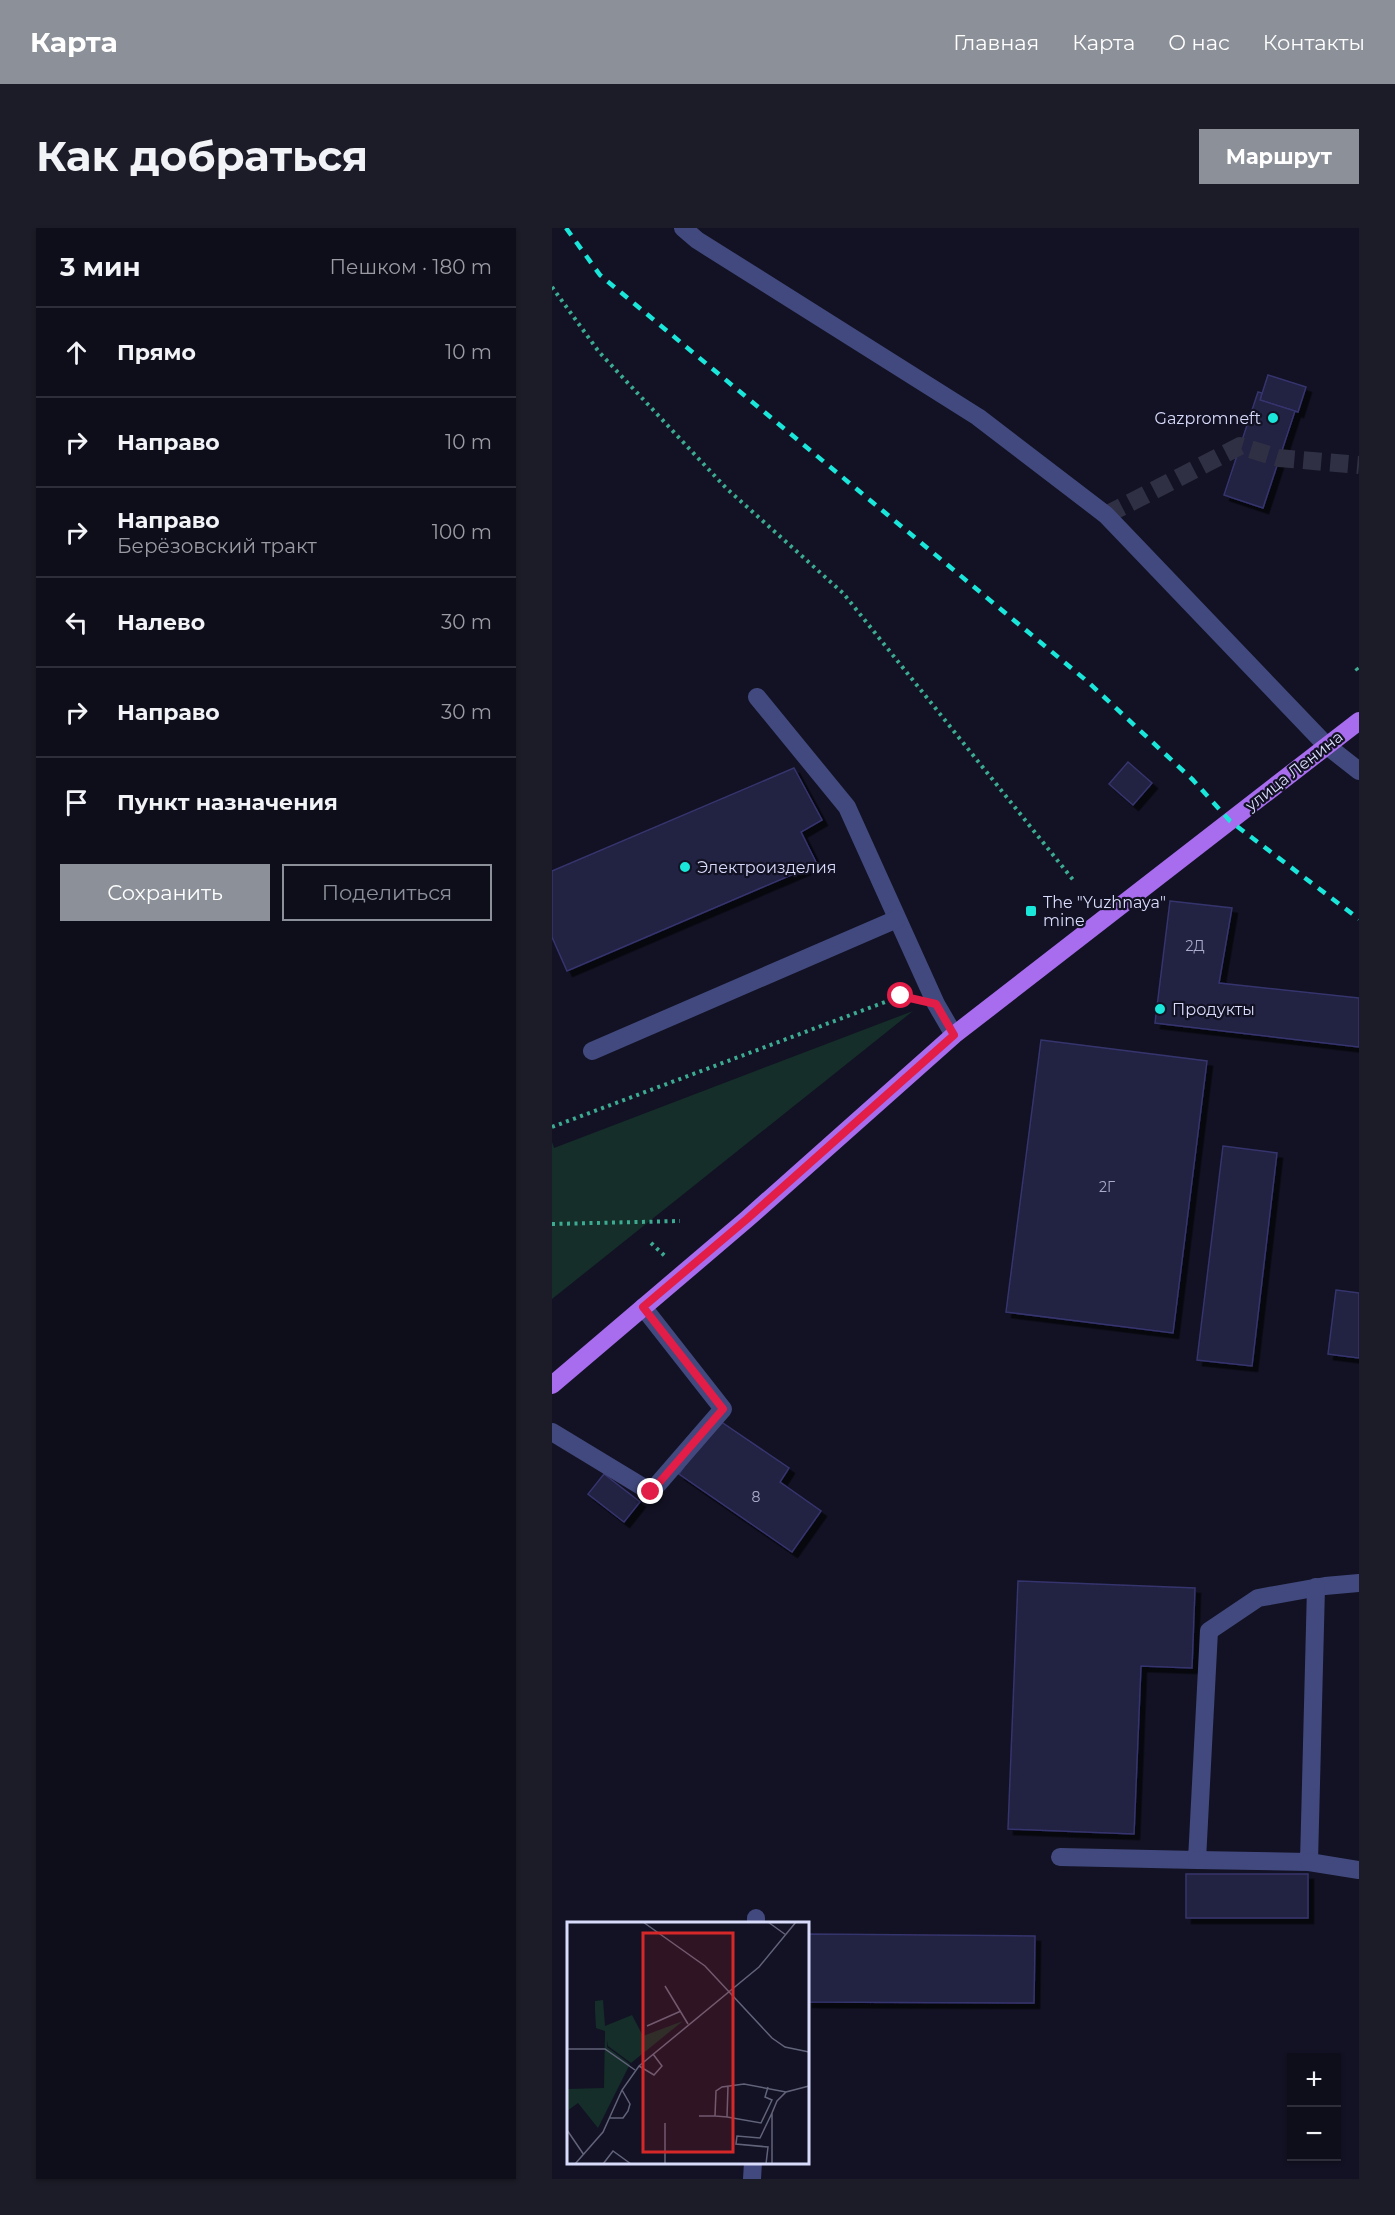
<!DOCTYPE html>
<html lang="ru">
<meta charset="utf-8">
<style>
body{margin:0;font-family:Montserrat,sans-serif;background:#1c1c28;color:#f1f3f6}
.controls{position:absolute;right:18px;bottom:18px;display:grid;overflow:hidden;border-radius:0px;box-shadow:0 2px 4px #0004}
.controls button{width:54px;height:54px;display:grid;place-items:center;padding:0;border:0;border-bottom:2px solid #2e2e3a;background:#0e0e1b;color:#f1f3f6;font:30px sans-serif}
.stop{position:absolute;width:18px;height:18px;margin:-14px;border:4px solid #e11d48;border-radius:50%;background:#fff}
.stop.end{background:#e11d48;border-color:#fff;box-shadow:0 2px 6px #0008}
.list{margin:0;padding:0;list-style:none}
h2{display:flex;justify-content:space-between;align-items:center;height:78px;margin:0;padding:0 24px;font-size:26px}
h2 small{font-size:20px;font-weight:400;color:#9b9ca3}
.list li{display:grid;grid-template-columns:39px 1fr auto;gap:18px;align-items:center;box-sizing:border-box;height:90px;padding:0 24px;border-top:2px solid #2e2e3a}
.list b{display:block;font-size:22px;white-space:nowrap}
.list p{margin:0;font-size:20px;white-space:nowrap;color:#9b9ca3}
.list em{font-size:20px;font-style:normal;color:#9b9ca3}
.actions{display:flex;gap:12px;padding:18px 24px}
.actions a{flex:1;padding:14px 0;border:2px solid #8c9099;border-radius:0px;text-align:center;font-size:21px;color:#8c9099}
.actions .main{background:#8c9099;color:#fff}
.icon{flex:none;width:33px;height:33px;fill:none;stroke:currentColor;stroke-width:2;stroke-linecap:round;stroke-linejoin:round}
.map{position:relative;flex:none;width:807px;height:1951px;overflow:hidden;border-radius:0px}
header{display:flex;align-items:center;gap:36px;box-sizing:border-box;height:84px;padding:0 30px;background:#8c9099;color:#fff}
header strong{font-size:28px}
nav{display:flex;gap:33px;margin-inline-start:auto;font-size:21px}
.intro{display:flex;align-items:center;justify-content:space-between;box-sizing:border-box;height:144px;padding:0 36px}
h1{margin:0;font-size:42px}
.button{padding:15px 27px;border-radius:0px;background:#8c9099;color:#fff;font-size:21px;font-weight:700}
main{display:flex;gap:36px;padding:0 36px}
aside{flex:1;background:#0e0e1b;border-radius:0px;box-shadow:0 2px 4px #0004}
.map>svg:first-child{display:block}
.green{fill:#152e29}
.building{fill:#212043;stroke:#36346d;stroke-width:1.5;filter:url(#shadow)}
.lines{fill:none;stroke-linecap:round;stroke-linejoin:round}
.minor-tunnel{stroke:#303044;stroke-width:18;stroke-dasharray:18 9;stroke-linecap:butt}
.path{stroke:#3dab92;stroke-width:4;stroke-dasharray:3 4.5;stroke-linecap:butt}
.minor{stroke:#42497e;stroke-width:18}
.major{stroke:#a86cef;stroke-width:18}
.rail{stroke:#1ae6d9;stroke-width:4.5;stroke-dasharray:9 8;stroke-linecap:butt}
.route{stroke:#e11d48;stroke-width:8}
.poi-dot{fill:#1ae6d9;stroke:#121224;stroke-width:2}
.labels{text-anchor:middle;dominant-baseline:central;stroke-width:4.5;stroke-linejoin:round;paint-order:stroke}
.number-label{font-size:14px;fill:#abaccd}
.poi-label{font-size:16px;fill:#d9dbfb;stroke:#121224;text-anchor:start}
.street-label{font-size:16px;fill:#d9dbfb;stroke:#121224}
.inset-road{fill:none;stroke:#62627a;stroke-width:1.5}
.view{fill:#d62828;fill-opacity:0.15;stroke:#d62828;stroke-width:3}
.inset-edge{fill:none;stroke:#d9dbfb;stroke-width:3}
</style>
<header>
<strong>Карта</strong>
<nav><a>Главная</a><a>Карта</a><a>О нас</a><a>Контакты</a></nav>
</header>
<div class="intro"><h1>Как добраться</h1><a class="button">Маршрут</a></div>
<main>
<aside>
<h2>3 мин<small>Пешком · 180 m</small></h2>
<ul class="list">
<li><svg class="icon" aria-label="ahead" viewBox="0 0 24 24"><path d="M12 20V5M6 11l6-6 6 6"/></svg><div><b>Прямо</b></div><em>10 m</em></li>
<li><svg class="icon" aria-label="right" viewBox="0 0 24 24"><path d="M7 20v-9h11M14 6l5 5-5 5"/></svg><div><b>Направо</b></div><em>10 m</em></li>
<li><svg class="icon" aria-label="right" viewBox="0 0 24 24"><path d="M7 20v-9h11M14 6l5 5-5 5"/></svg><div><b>Направо</b><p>Берёзовский тракт</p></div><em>100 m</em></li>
<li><svg class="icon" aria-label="left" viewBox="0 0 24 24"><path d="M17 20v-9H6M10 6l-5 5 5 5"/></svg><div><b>Налево</b></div><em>30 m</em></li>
<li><svg class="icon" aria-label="right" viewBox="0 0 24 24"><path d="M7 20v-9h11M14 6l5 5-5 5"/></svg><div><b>Направо</b></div><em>30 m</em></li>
<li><svg class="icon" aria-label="arrive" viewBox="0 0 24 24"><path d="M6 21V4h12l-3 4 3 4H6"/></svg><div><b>Пункт назначения</b></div></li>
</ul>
<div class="actions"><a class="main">Сохранить</a><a>Поделиться</a></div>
</aside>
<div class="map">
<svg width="807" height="1951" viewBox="0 0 807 1951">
<defs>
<filter id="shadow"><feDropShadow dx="5.5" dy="5.5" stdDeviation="0" flood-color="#0009"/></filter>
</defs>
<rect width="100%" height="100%" fill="#121224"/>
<path class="green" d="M361 783 0 1071V914L2 920Z"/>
<g class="building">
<path d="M716 147 754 159 746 184 708 172Z"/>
<path d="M706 164 710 165 708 172 743 183 711 280 672 267Z"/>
<path d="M576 534 600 555 581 577 557 556Z"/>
<path d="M242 540 270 592 249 604 265 636 15 743 0 709V643Z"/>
<path d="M618 673 680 680 667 755 807 770V819L603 795Z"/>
<path d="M489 812 655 833 621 1105 454 1084Z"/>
<path d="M671 918 725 925 700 1138 645 1132Z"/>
<path d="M784 1062 807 1065V1130L776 1126Z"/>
<path d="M165 1191 237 1240 228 1254 269 1283 240 1324 127 1246Z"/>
<path d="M52 1246 88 1274 72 1294 36 1266Z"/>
<path d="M466 1353 643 1360 640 1440 589 1438 582 1606 456 1601Z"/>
<rect x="634" y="1646" width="122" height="44"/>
<path d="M255 1706 483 1708 482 1775 255 1774Z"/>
</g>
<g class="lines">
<path class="minor-tunnel" d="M554 287 688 218 727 230 807 237"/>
<g class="path">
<path d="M0 59 47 124 174 260 291 365 522 653"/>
<path d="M804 440 807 444"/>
<path d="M0 899 349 768 357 770"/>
<path d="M0 996 128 993"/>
<path d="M99 1015 115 1030"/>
</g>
<g class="minor">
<path d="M131 0 145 12 426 189 554 287 774 517 807 543"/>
<path d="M205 469 295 579 384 776 402 807"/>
<path d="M40 823 345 691"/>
<path d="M0 1204 99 1264 171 1181 91 1079"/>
<path d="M508 1629 645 1632 657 1403 706 1370 773 1358 807 1355"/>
<path d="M645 1632 757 1634 764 1359"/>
<path d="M757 1634 807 1642"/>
<path d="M204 1696V1690"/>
<path d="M200 1951 201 1934"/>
</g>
<path class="major" d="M0 1157 195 991 402 807 807 493"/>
<path class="rail" d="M14 0 48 47 536 454 641 552 678 593 807 691"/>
</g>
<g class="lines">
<path class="route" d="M99 1264 171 1181 91 1079 195 991 402 807 384 776 349 768"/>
</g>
<g class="poi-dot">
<circle cx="721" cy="190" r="6"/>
<circle cx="133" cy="639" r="6"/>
<rect x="473" y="677" width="12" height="12" rx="3"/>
<circle cx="608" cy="781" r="6"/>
</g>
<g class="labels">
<g class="number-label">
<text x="643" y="718">2Д</text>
<text x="555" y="959">2Г</text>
<text x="204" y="1269">8</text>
</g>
<g class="poi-label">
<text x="709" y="190" text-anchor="end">Gazpromneft</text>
<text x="145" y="639">Электроизделия</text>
<text x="491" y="674">The "Yuzhnaya"<tspan x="491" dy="18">mine</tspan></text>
<text x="620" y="781">Продукты</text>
</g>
<g class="street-label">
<text transform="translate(742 543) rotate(-38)">улица Ленина</text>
</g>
</g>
<g transform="translate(15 1694)">
<rect width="242" height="242" fill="#121224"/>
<path d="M36 78 38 104 65 93 76 114 116 99 64 141 41 124V118L40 125 63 142 31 206 11 181 0 189V167L37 166 38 109 29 106 28 88V79Z" fill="#152e29"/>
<path class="inset-road" d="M76 0 138 44 205 116 218 125 242 130M201 0 219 13M98 64 121 102M80 104 114 89M0 127H38L68 148M72 144 87 153 95 144 86 132M132 194H148L149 169 155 165 177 162 219 170M148 194 160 195 161 164M160 195 194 201 205 178 198 175 201 165M42 196H56L61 189 63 182 55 168M0 208 17 233M8 242 36 210 55 168 72 144 192 45 229 0M36 242 46 229 64 242M98 242V201M199 242 201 225 169 222 170 214 193 216 205 191M205 242V191L210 179 219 170 242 164"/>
<path class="view" d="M76 11H166V230H76Z"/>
<rect width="242" height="242" class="inset-edge"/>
</g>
</svg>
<div class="controls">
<button>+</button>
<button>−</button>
</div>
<div class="stop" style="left:349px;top:768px"></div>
<div class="stop end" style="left:99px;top:1264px"></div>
</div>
</main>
